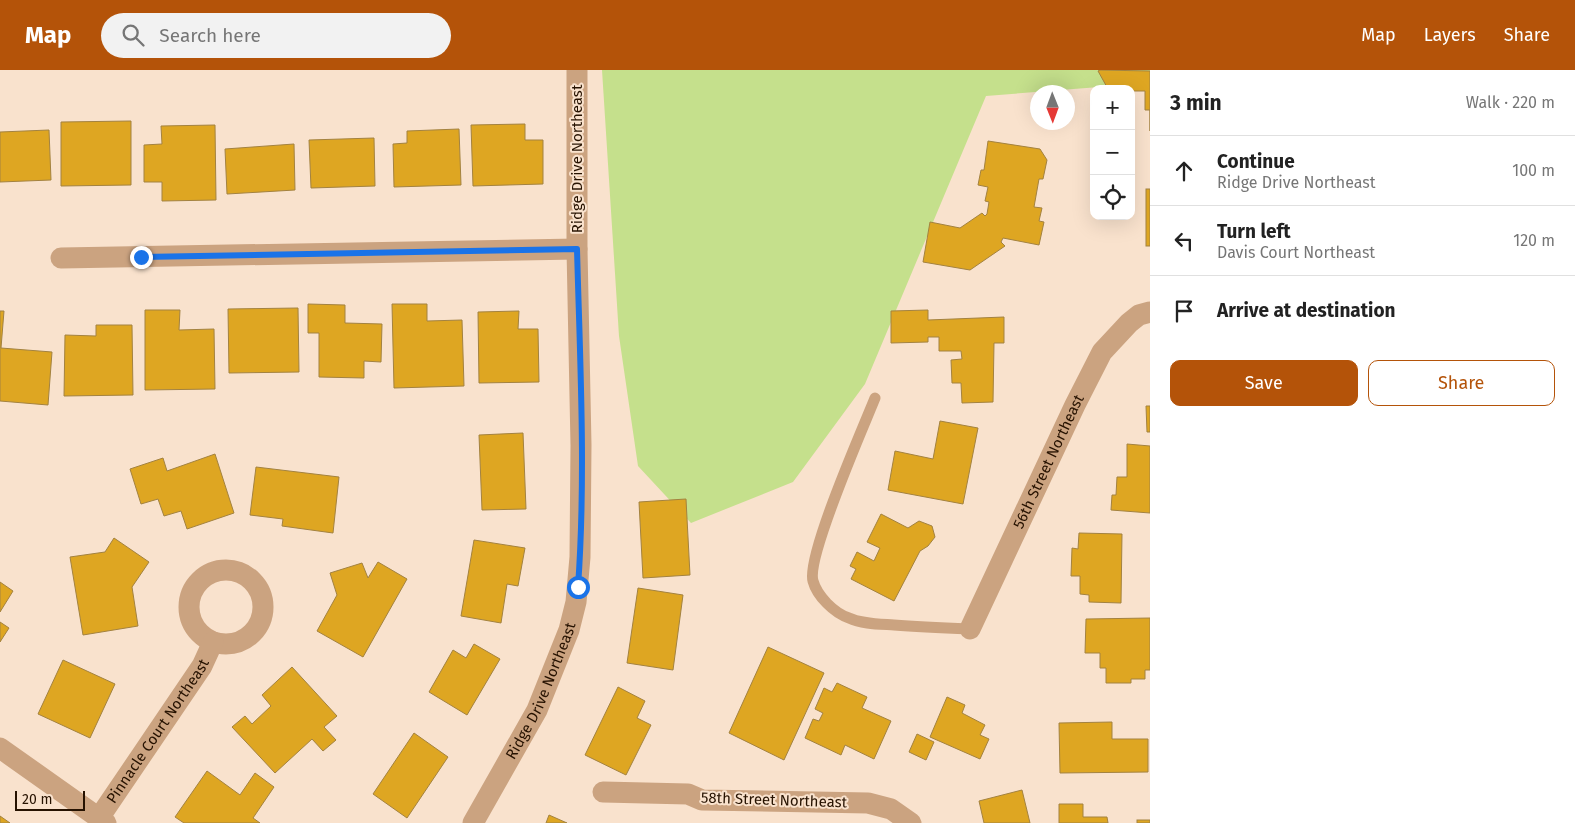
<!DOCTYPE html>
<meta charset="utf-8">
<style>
body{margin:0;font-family:"Fira Sans",sans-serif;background:#f2f2f2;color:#222}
.controls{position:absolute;right:15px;top:15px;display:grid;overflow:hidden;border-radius:10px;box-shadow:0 5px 20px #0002}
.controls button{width:45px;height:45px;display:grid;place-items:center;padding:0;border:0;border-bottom:1px solid #e0e0e0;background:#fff;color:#222;font:25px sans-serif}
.compass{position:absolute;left:1030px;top:15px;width:45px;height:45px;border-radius:50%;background:#fff;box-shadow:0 5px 20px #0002;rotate:179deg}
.scale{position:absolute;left:15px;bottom:12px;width:70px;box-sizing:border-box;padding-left:5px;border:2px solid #261200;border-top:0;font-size:14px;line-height:18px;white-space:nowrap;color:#261200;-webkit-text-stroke:4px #f9e2cd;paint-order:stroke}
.stop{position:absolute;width:15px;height:15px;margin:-11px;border:4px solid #1a73e8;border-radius:50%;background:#fff}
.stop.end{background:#1a73e8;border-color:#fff;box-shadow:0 1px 5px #0008}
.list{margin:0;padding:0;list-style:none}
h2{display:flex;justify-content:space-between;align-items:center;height:65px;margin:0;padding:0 20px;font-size:21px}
h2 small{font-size:16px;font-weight:400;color:#767676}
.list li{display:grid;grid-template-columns:32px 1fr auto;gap:15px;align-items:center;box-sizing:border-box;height:70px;padding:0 20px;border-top:1px solid #e0e0e0}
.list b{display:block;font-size:19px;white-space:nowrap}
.list p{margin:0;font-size:16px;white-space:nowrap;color:#767676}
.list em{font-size:16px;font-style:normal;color:#767676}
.actions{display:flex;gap:10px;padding:15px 20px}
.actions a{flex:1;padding:11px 0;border:1px solid #b45309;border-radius:10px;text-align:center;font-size:18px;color:#b45309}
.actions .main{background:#b45309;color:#fff}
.icon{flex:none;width:28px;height:28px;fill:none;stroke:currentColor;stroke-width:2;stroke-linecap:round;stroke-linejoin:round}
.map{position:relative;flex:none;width:1150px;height:753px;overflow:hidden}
header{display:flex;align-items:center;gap:30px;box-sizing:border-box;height:70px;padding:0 25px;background:#b45309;color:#fff}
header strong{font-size:24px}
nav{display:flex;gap:28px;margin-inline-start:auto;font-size:18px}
.search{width:350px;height:45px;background:#f2f2f2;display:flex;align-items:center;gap:12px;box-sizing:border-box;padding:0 18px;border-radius:28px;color:#767676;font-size:19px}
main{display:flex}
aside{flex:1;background:#fff}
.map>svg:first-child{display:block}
.green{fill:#c5e08c}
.building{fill:#dea622;stroke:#a38240}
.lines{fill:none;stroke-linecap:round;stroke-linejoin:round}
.service{stroke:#cba380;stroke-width:11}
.minor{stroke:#cba380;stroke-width:21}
.route{stroke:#1a73e8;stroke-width:6}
.labels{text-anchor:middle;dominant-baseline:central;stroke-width:4;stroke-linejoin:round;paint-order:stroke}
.street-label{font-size:15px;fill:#261200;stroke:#f9e2cd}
</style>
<header>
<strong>Map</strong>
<div class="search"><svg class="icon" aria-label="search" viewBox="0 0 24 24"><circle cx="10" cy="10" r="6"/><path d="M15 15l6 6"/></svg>Search here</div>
<nav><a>Map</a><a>Layers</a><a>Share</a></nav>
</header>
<main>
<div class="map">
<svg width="1150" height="753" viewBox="0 0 1150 753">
<rect width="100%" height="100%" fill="#f9e2cd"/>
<path class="green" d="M602 0H1150V13L986 26 865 314 793 412 691 453 638 396 619 266Z"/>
<g class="building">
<path d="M1100 0 1150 1V61V40H1145V21H1131V19H1108L1098 1Z"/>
<path d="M131 51V115L61 116V52Z"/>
<path d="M525 54V70H543V114L473 116 471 55Z"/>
<path d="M215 55 216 130 162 131V112H144V75L162 74 161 56Z"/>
<path d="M459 59 461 115 394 117 393 74 407 73V61Z"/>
<path d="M49 60 51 110 0 112V62Z"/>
<path d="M374 68 375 116 311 118 309 70Z"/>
<path d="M988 71 1040 79 1047 90 1043 109H1039L1034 137 1042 138 1039 151 1044 152 1039 175 1003 168 1001 172 1005 176 970 200 923 192 930 152 960 158 982 143 985 146 987 144 989 132 985 131 988 117 978 115 981 100H984Z"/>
<path d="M294 74 295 120 227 124 225 79Z"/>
<rect x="1146" y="119" width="4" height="57"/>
<path d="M308 234 345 235V253L382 254 381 292 364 291V308L319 307V263H308Z"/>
<path d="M392 234H427V251L462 250 464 316 394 318Z"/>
<path d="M298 238 299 302 229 303 228 239Z"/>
<path d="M145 240H180L179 260 214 259 215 319 145 320Z"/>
<path d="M928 240V250L1004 247V273H994L993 332 962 333 961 313H952L951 290 962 289 961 281H939V267H928V272L891 273V241Z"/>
<path d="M0 241H4L1 278 52 282 48 335 0 331Z"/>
<path d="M519 241 518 259H538L539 312 479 313 478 242Z"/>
<path d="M96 255H132L133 325 64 326 65 265 96 266Z"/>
<path d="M1146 336H1150V362H1147Z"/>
<path d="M940 351 978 358 963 434 888 420 895 381 933 389Z"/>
<path d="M523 363 526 439 482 440 479 365Z"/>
<path d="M1127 374 1150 376V443L1111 440 1112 425H1116L1117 407H1127Z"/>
<path d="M215 384 234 443 187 459 181 441 164 446 158 429 141 434 130 399 163 388 167 401Z"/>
<path d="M256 397 339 407 333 463 282 456 283 449 250 445Z"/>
<path d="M686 429 690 505 643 508 639 432Z"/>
<path d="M881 444 908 458 919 451 932 456 935 467 928 476 920 481 894 531 851 509 856 499 850 496 857 482 874 491 880 478 867 472Z"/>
<path d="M1079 463 1122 464 1121 533 1089 532V525L1080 524V506H1071L1072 478 1078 479Z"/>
<path d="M114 468 149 492 132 517 138 556 83 565 70 487 105 482Z"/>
<path d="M474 470 525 478 518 516 507 514 501 553 461 546Z"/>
<path d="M378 492 407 509 363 587 317 561 337 525 330 503 362 493 368 508Z"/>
<path d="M0 512 13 521 0 542Z"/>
<path d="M638 518 683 525 673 600 627 593Z"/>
<path d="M1150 548V600H1145V609H1131V613H1106V598H1100V583H1085L1086 549Z"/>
<path d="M0 552 9 558 0 572Z"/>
<path d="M474 574 500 589 467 645 429 622 453 580 466 588Z"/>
<path d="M768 577 824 603 784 690 729 663Z"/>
<path d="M63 590 115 614 90 668 38 644Z"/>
<path d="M292 597 337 646 324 657 336 670 323 681 312 669 275 703 232 657 245 646 252 654 271 636 262 625Z"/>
<path d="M837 613 867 627 862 638 891 651 874 689 845 675 841 685 805 668 813 649 819 651 823 643 815 639 824 618 832 622Z"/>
<path d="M618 617 645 631 637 648 651 655 626 705 585 685Z"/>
<path d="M947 627 965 635 962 643 985 655 980 665 989 669 980 689 930 667Z"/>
<path d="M1112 652V669H1148V702L1060 703 1059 653Z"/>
<path d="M414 663 448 687 407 748 373 724Z"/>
<path d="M917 664 934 672 926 690 909 682Z"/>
<path d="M207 701 240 725 255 703 274 717 253 748 260 753H184L175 747Z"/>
<path d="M1022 720 1030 753H984L979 731Z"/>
<path d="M1059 734H1083V747H1107L1108 753H1059Z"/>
<path d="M549 745 567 753H546Z"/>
<path d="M0 746 10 753H0Z"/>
<rect x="1137" y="750" width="13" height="3"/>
</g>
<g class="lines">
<path class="service" d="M875 328C863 358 806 487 813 511 817 526 834 543 849 548 862 554 879 554 894 555 919 557 944 558 970 559"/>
<g class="minor">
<path d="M61 188 577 179"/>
<circle cx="226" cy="537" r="37"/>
<path id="s1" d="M970 559 1075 335 1102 282 1129 253 1139 245 1150 242"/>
<path d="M0 678 106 753"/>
<path d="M603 722 688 724 702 730 868 733 891 739 911 753"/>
<path id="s2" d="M99 748 202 596 213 572"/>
<path id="s3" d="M473 753 537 640 569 560 576 532 580 487 581 375 577 179V0"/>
</g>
</g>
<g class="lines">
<path class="route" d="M141 187 577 179C580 291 586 405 578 517"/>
</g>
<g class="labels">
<g class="street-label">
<text transform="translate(577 89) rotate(-90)">Ridge Drive Northeast</text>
<text stroke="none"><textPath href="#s1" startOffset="185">56th Street Northeast</textPath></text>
<text stroke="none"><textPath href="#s3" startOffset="149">Ridge Drive Northeast</textPath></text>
<text stroke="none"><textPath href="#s2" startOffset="105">Pinnacle Court Northeast</textPath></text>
<text transform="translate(774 730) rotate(2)">58th Street Northeast</text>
</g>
</g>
</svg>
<div class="controls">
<button>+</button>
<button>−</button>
<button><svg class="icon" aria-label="locate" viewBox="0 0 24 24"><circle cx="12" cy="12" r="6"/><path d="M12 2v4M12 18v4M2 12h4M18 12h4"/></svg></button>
</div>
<svg class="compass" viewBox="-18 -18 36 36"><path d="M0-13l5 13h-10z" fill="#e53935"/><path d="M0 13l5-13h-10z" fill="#767676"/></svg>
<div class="scale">20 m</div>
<div class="stop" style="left:578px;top:517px"></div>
<div class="stop end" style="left:141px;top:187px"></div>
</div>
<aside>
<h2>3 min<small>Walk · 220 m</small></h2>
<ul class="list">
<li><svg class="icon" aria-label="ahead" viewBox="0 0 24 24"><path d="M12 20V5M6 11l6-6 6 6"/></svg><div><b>Continue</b><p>Ridge Drive Northeast</p></div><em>100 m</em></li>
<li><svg class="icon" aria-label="left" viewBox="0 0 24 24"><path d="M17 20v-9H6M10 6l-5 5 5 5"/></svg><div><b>Turn left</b><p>Davis Court Northeast</p></div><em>120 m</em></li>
<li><svg class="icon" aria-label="arrive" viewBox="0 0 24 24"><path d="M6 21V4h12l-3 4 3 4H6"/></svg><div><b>Arrive at destination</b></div></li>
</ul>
<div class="actions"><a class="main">Save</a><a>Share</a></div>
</aside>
</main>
